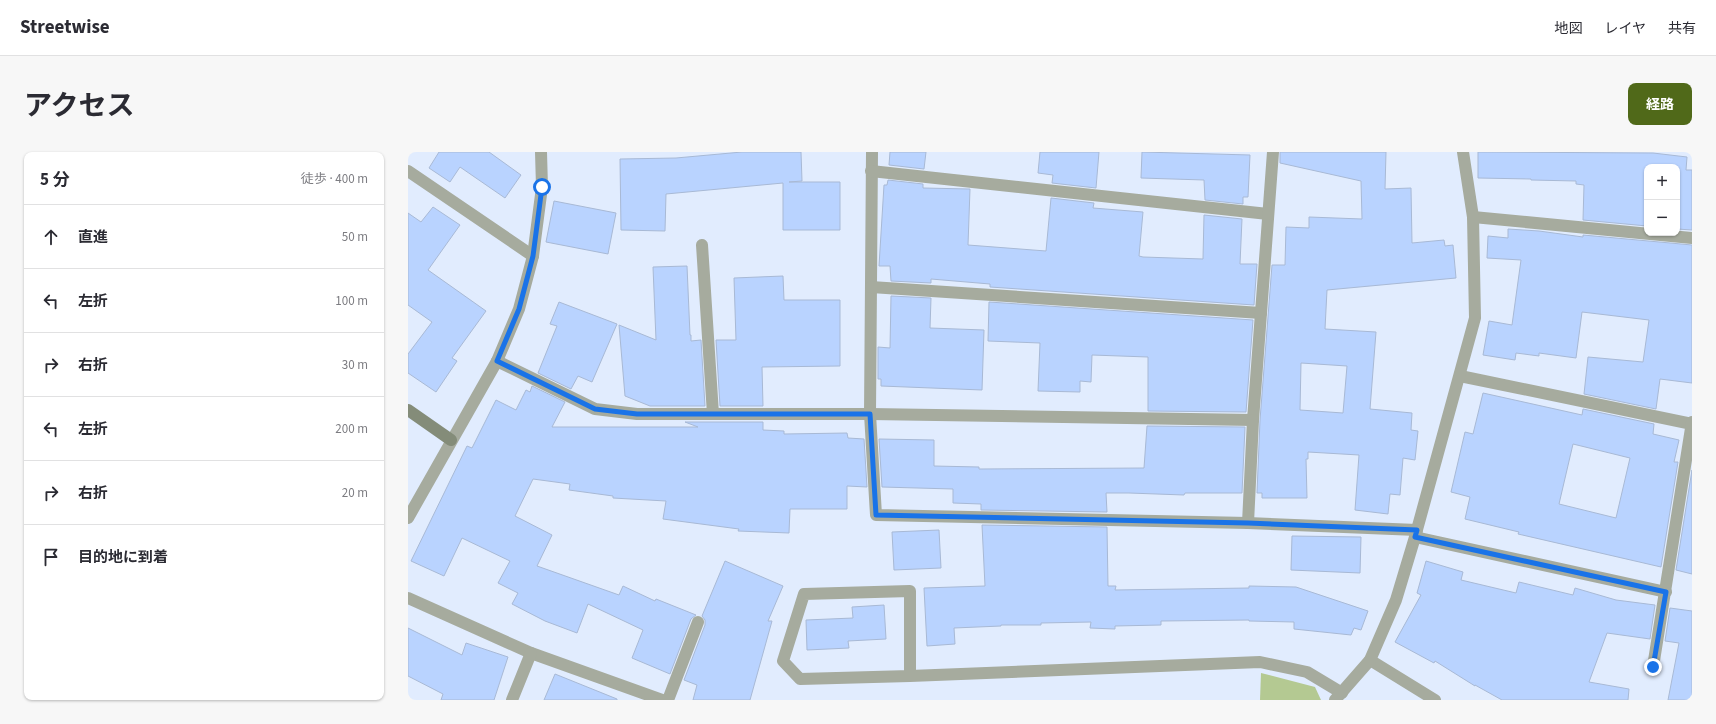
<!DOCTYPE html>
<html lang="ja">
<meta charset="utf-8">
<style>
body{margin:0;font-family:"Source Sans 3","Noto Sans JP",sans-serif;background:#f7f7f7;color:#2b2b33}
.controls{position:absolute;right:12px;top:12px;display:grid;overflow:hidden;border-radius:8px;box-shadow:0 1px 3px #0004}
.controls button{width:36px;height:36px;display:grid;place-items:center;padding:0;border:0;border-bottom:1px solid #e1e1e2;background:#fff;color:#2b2b33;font:20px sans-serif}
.stop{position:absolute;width:12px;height:12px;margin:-9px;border:3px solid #1a73e8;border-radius:50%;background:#fff}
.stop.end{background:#1a73e8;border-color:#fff;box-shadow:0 1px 4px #0008}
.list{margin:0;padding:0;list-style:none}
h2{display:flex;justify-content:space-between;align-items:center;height:52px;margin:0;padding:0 16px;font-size:17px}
h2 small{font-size:13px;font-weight:400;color:#7c7c81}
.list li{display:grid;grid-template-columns:26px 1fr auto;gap:12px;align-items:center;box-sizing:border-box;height:64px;padding:0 16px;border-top:1px solid #e1e1e2}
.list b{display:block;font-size:15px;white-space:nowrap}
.list em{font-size:13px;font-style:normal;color:#7c7c81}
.icon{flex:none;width:22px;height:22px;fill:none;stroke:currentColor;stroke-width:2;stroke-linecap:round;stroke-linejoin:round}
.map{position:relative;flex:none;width:1284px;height:548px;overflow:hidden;border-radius:8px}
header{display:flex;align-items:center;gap:24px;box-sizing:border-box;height:56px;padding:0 20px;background:#fff;border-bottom:1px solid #e1e1e2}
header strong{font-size:19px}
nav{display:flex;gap:22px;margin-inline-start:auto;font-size:14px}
.intro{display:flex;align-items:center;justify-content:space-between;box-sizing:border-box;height:96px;padding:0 24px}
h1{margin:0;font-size:28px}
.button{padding:10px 18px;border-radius:8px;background:#506919;color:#fff;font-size:14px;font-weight:700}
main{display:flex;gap:24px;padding:0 24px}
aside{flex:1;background:#fff;border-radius:8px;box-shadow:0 1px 3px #0004}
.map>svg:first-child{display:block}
.green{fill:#b4c992}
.building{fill:#b9d3ff;stroke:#a8b9d5;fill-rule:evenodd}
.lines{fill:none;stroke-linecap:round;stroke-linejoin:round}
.street{stroke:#a6ab9e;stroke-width:12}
.secondary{stroke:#848c79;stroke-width:12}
.route{stroke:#1a73e8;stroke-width:5}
</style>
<header>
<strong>Streetwise</strong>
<nav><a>地図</a><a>レイヤ</a><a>共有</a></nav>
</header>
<div class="intro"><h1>アクセス</h1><a class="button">経路</a></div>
<main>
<aside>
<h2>5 分<small>徒歩 · 400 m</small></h2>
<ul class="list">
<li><svg class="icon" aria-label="ahead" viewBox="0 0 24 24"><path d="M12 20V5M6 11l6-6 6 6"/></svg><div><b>直進</b></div><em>50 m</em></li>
<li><svg class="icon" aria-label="left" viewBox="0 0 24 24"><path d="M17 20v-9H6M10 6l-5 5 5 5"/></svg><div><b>左折</b></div><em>100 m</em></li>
<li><svg class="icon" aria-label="right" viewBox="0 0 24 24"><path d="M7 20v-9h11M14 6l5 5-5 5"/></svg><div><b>右折</b></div><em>30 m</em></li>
<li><svg class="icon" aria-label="left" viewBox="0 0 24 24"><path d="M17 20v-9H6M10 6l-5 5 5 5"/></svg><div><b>左折</b></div><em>200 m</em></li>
<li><svg class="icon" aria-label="right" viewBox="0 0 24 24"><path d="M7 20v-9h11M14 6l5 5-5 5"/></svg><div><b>右折</b></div><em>20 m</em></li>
<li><svg class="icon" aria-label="arrive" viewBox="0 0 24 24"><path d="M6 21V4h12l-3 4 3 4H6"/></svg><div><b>目的地に到着</b></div></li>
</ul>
</aside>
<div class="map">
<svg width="1284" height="548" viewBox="0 0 1284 548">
<rect width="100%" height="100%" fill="#e1ecfe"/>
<path class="green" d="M853 521 907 535 913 548H852Z"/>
<g class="building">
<path d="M31 0H81L113 23 97 46 52 15 42 30 21 16Z"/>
<path d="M334 0H393L394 29 381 30H432V78H375V31L258 42 257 79 213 78 212 7 268 6Z"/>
<path d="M482 0H518L516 17 481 13Z"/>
<path d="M632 0H691L688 36 644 31 645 23 630 21Z"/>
<path d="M734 0 842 3 840 45H835V52L797 48 796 28 733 26Z"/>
<path d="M872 0H978L977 37 1003 36 1004 91 1036 88 1037 94 1045 93 1048 126 919 138 917 177 968 180 962 257 1004 261 1003 278 1010 279 1007 308 995 306 992 343 982 342 980 362 947 358 951 303 900 300V307H898L899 346H854V341H849L852 268 864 113H877L878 75 901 76V65L954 67 953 29 872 11ZM893 211 939 214 935 261 892 258Z"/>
<path d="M1070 0 1245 1 1279 5 1278 18H1284V78L1269 77V15H1239V74L1175 68 1176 33 1168 32V29L1123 28V27L1070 26Z"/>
<path d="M480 28 515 32V36L562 37 560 93 638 99 643 46 686 51 685 56 735 60 731 104 735 105 795 107 796 63 834 67 832 112H849L846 153 582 135V132L523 127V131L483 129 482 114H471L476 33H479Z"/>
<path d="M146 49 208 61 200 102 138 90Z"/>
<path d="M25 55 52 73 20 118 78 159 44 206 49 209 28 240 0 221V202L24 170 0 153V61L13 70Z"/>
<path d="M1100 77 1131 79 1175 85V83L1284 93V231L1252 227 1248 257 1176 242 1180 205 1235 210 1241 168 1174 160 1168 206 1131 201V204L1108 201 1107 208 1075 203 1081 169 1104 173 1113 108 1079 106 1080 84 1100 86Z"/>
<path d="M279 114 282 183H283V189L293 188 297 254H242L217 244 211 173 248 188 245 115Z"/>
<path d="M375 124 376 148H432V214L354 215 355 254H312L308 188H328L326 126Z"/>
<path d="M483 144 523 146 522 176 576 178 574 238 473 234V227H470V195L482 196Z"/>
<path d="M151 150 209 172 184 230 170 224 163 237 130 221 149 174 142 172Z"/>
<path d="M581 150 845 168 838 260 740 259V205L684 203 683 230 672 229V240L630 239 632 191 580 189Z"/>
<path d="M124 234 157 250 144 275H290L277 270H355V278L376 279V282L439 281 440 286 456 287 459 335 439 334V357H382L381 381 330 379 331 377 255 367 258 349 205 346V344L161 338 162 332 125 327 107 364 144 383 129 414 211 443 215 434 247 449 248 447 288 463 283 467 262 522 224 506 235 478 180 452 169 481 137 469 104 452 110 441 90 431 102 409 54 386 36 424 3 409 59 294 64 296 88 248 108 258 118 238 122 240Z"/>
<path d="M1075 241 1174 263 1175 257 1246 272 1245 282 1271 288 1266 310H1270L1253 415 1110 382 1111 380 1057 367 1062 345 1043 340 1057 280 1065 282ZM1165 292 1222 306 1208 366 1151 352Z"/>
<path d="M739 274 837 275 834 341H777L776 343 721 341H698L699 360 573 358V352L545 351V337L474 335 471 287 526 288V314L571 315V317L736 316Z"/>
<path d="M1284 318V422L1268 418Z"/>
<path d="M574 373 699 375 700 434H708L707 438 841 436V434L888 435 960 459 953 478 946 476 943 483 886 477V470L841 469V468L753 469V473L707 474V477L682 476 683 470 633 471V473H593V474L546 476 547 492 519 494 516 436 577 434Z"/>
<path d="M531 378 533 416 486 418 484 380Z"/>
<path d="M884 384 953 385 952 421 883 418Z"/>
<path d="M317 409 375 434 360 469H364L342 548H285L289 533 276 528 297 473V468L294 464Z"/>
<path d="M1018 409 1055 420 1053 428 1108 441 1111 430 1165 443 1167 436 1208 448 1247 453 1242 487 1199 481 1181 530 1221 537 1220 548H1094L1067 533V534L1027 509 1026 511 987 490 1013 443 1009 441Z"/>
<path d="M476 453 478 487 440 489 441 496 399 498 398 468 445 466 444 455Z"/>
<path d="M1262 456 1284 459V548H1260L1271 491 1257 489Z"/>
<path d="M0 476 54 503 58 491 100 505 86 548H33L35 542 0 524Z"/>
<path d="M147 522 209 547V548H136Z"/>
</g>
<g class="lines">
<g class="street">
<path d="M464 0 462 262 468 363 840 371 1009 378"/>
<path d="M0 19 125 104"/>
<path d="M463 19 860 62"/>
<path d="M1065 65 1284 86"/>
<path d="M294 93 305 262"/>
<path d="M463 135 853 161"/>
<path d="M89 209 187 257 229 262H462L845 268 865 0"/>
<path d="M1052 224 1284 272"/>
<path d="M0 366 89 209 111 157 125 104 134 35 133 0"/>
<path d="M840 371 845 268"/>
<path d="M1007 385 1258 440"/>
<path d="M0 446 123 501 254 548"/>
<path d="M962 508 1027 548"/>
<path d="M1245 515 1284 270"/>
<path d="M502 524V439L396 442 375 509 392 527 502 524 852 510 899 520 934 541"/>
<path d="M104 548 123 501"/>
<path d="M260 548 290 470"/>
<path d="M927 548 962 508 988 448 1007 385 1067 166 1065 65 1055 0"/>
</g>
<path class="secondary" d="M0 258 43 288"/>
</g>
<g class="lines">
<path class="route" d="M134 35 125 104 111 157 89 209 187 257 229 262H462L468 363 840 371 1009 378 1007 385 1258 440 1245 515"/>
</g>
</svg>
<div class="controls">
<button>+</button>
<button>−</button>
</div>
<div class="stop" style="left:134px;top:35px"></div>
<div class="stop end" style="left:1245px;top:515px"></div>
</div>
</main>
